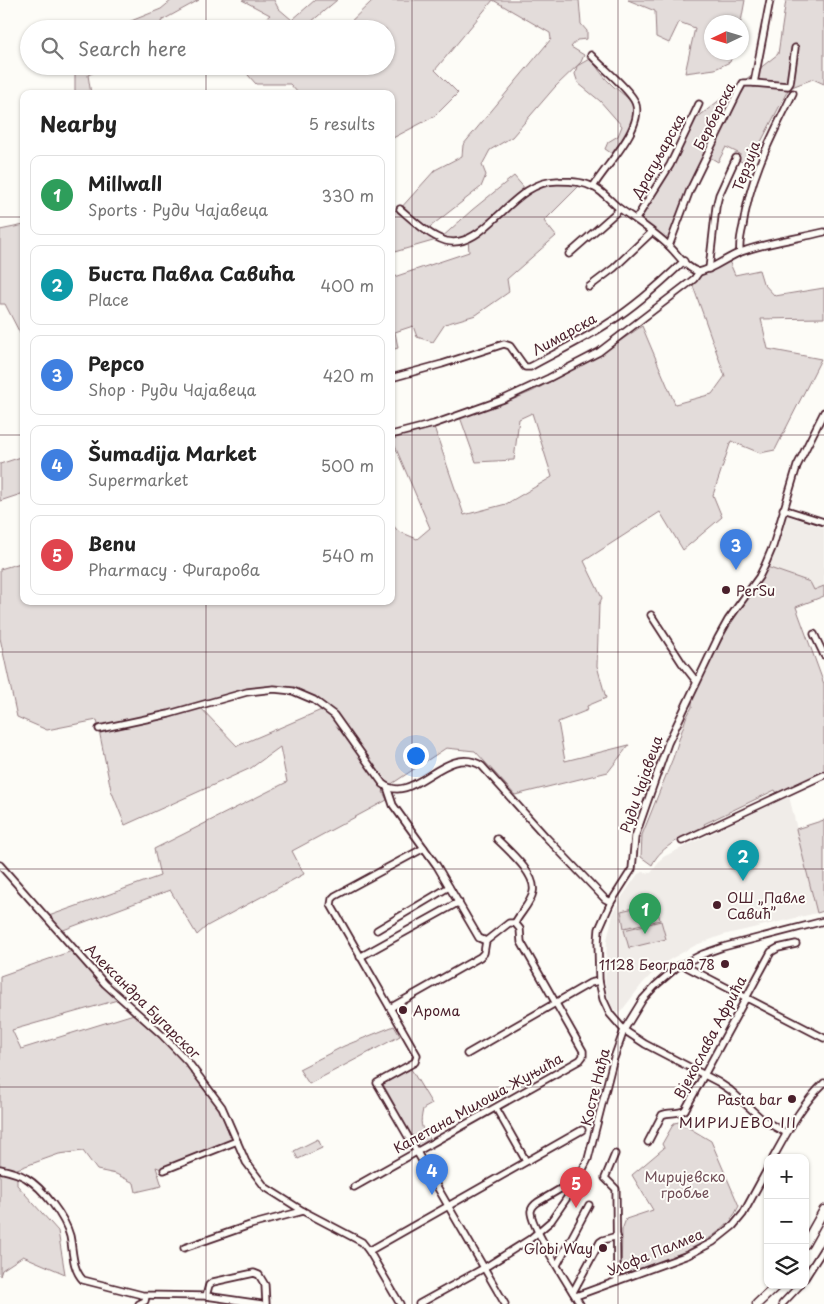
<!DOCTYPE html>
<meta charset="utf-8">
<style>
body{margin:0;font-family:"Playpen Sans",sans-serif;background:#f2f2f2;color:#222}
.controls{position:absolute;right:15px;bottom:15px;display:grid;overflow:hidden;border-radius:10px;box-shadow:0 1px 4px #0004}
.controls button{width:45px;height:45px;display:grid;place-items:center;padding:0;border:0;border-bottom:1px solid #e0e0e0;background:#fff;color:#222;font:25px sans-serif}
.compass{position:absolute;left:704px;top:15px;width:45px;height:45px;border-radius:50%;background:#fff;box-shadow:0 1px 4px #0004;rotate:266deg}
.you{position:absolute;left:415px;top:755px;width:18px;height:18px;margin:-12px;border:4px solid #fff;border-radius:50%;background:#1a73e8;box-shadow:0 0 0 8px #1a73e833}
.badge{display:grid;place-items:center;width:32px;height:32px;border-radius:50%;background:#4a1f2b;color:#fff;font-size:16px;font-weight:700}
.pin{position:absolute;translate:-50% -41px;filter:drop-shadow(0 1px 2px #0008)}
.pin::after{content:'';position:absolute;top:26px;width:18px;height:15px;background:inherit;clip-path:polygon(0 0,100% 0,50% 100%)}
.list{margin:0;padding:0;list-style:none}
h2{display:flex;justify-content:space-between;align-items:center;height:65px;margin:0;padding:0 20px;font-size:21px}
h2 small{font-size:16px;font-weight:400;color:#767676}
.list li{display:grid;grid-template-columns:32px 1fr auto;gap:15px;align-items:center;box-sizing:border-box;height:80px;margin:0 10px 10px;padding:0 10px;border:1px solid #e0e0e0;border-radius:10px}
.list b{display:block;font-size:19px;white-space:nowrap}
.list p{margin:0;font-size:16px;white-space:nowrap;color:#767676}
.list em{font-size:16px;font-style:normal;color:#767676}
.icon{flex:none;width:28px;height:28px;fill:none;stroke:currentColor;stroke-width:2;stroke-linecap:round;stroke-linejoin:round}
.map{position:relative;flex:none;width:824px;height:1304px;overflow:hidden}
.search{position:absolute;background:#fff;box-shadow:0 1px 4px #0004;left:20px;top:20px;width:375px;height:55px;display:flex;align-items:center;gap:12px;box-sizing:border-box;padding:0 18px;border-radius:28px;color:#767676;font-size:19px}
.panel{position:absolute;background:#fff;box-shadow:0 1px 4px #0004;left:20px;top:90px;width:375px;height:515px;border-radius:10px}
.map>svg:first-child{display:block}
.built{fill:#f0ece8}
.green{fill:#e3dcda;stroke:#967e82;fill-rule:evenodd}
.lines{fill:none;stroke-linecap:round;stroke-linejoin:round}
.minor-casing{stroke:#4a1f2b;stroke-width:9}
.major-casing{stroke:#4a1f2b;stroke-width:11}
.minor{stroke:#fdfcf7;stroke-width:5.5}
.major{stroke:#fdfcf7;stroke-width:8}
.grid{fill:none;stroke:#4a1f2b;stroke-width:1;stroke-opacity:0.55}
.poi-dot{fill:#4a1f2b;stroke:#fdfcf7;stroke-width:2}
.labels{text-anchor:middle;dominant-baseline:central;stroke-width:4;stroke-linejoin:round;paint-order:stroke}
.street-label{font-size:14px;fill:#4a1f2b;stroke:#fdfcf7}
.poi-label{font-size:14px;fill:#4a1f2b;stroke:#fdfcf7;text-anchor:start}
.park-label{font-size:14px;fill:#704e57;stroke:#fdfcf7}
.neighbourhood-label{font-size:15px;letter-spacing:1px;fill:#4a1f2b;stroke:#fdfcf7}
</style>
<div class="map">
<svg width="824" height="1304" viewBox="0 0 824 1304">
<rect width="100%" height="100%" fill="#fdfcf7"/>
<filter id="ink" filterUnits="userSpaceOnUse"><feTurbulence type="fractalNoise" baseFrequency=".02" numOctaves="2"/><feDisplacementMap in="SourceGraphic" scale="10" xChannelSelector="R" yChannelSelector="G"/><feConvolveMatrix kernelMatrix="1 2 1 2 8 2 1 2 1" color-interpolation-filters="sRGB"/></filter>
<g filter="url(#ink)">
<g class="built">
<path d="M786 515 824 528V596L767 569Z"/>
<path d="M789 796 817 913 723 935 696 945 669 960 656 970 643 983 619 1014 612 1007 607 993 605 982 607 940 613 914 622 897 638 874 643 872 651 873 663 857Z"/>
</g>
<g class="green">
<path d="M172 0H199L161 21 163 29H111L161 9Z"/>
<path d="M242 0H274L278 8 292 20 315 0H337L311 22 316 29H258L257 26 270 15Z"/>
<path d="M373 0H579L581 24 587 31V39L577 40 571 47 584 55 581 62 555 87 512 137 490 150 482 165 486 175 481 187 426 230 440 239 472 210 514 176 526 190 546 182 581 184 544 221 556 236 507 279 509 292 476 315 445 324 433 342 417 337 413 326 395 332 398 348 391 350V278L469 252 468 239H440L391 253V212L400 209 435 170 462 156 463 145 551 39 550 33 493 0 435 70 458 93 435 116 391 139V94H299L290 84H256L248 75 251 66H386V29H343Z"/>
<path d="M628 0H745L741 22H712V52L733 53 730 62 715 69 685 73 695 28 679 22 669 43 656 37 655 11Z"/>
<path d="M786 0H824V84L813 79 789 88 749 165 738 160 740 154 726 147 718 162 708 156 669 246 636 219 693 121 778 54Z"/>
<path d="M591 58C597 68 604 78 613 86 627 98 638 102 632 125 629 135 620 146 614 155L605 149 608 142 618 136 622 126 600 101 578 83 575 74 577 66Z"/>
<path d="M75 66H108L88 75 91 94H75Z"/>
<path d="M24 225V341L5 304H0V230Z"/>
<path d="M729 261 735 275 759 270 763 283 775 296 824 288V318L761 319 768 349 821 359 775 450 760 453 731 441 713 495 722 517 683 550 660 512 584 561 602 598 599 604 597 666 606 698 587 706 588 710 558 722 565 761 629 745 608 772 515 795 475 751 446 748 387 787 383 792 387 800 292 851 304 874 207 926 197 935 170 890 58 932 46 917 160 876 154 849 287 782 280 747 251 768 125 825 111 790 97 720 47 730 17 717 0 638V569L24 562V601H391V523L398 531 417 539 430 528 391 437 434 427 464 515 506 504 552 477 532 413 519 419 514 460 476 462 460 417 512 400 533 391 601 354 642 326 675 404 712 394 725 376 693 286 699 275ZM264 689 285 690 326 708 237 746 199 706Z"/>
<path d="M24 456V493L0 501V464Z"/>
<path d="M764 566 810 582 814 590 824 586V596L796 607 824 684V772L777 793 775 790 704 824 705 827C686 836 661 845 652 865L641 857 642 835 673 758 686 718 692 707V701L709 662Z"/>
<path d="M824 820V911L817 913 796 829Z"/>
<path d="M656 903 660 920 624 928 621 911Z"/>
<path d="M661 921 666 939 629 948 624 930Z"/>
<path d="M75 950 121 999 12 1030 21 1049 137 1013 168 1040 219 1102 237 1141 164 1170 156 1167 162 1186 136 1192 134 1183 116 1174 97 1170 83 1151 59 1154 17 1169V1185L58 1231 65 1274 23 1256 2 1270 0 1276V976Z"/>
<path d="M394 1026 400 1036 309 1084 299 1069 344 1046Z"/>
<path d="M411 1069 432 1104 423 1109C420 1124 420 1126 429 1139L418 1147 383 1084Z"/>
<path d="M679 1122 711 1141 739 1206C721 1246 659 1261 621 1275L622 1230 626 1219 653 1210 632 1175 664 1148 662 1144 674 1123Z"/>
<path d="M318 1139 322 1148 298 1159 294 1151Z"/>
</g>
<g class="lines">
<g class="minor-casing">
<g id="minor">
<path d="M591 55C603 68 625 85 634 100 648 124 605 166 593 187"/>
<path d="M754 83 788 86 790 83 795 48"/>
<path d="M400 209C413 220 429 236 446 241 486 251 512 179 559 181 569 181 584 182 593 187 603 191 611 202 619 208 637 221 655 232 671 248 679 256 687 269 699 272 714 269 727 257 741 252 768 242 796 239 824 232"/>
<path d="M636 219 670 165 699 104"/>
<path d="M669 246 690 190 738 92 743 83H754L770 0"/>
<path d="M740 252C739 244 741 234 743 226 750 176 771 138 793 93"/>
<path d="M569 254 620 209"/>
<path d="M709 269 716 207 719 195 736 158"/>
<path d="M589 287 614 268 652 232"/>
<path d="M391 378 442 364 504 344 510 346 525 367H530C557 352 585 339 610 322 637 305 661 283 684 261"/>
<path d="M391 435 434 424 504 399 549 378 599 352 694 279 699 272"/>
<path d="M783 509 824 522"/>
<path d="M651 615 682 663 696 681"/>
<path d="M814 634 824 655"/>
<path d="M99 729 169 714 247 692 274 689 293 691 314 700 334 715 383 784C413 807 446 742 482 766L545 836 605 899 611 902"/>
<path d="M387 787 393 805 437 866 479 938 486 941"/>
<path d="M497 839C509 851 537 875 533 892 531 903 520 913 515 923"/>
<path d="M682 841 824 775"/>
<path d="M424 848 335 896 332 899 331 905 417 1055 415 1062 377 1083 505 1304"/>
<path d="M0 865 105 984 162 1035 188 1062 222 1107 246 1162 265 1187 303 1211 362 1242 369 1251 400 1304"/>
<path d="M377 930 449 887"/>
<path d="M486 941 509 923H515"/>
<path d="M360 957 459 902"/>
<path d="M687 967 824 1038"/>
<path d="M390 1008 480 957 484 953 486 941"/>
<path d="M467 1054 590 983 599 981"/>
<path d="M496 1108 526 1161"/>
<path d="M786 1133 763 1120 730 1090 718 1082 645 1044 624 1030 610 1014 603 999 599 981 598 942 599 929 611 902 632 869 635 837 668 743 718 638 728 620 759 577 765 565 773 546 797 466 824 412"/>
<path d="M648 1142 662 1115C669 1111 677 1115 685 1110L771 952 778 948 796 944"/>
<path d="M615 1154 605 1178 616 1189 617 1281"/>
<path d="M773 1158C788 1131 801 1105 824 1083"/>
<path d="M0 1169C9 1171 18 1173 26 1178 43 1188 65 1217 70 1236 73 1250 72 1269 83 1280L142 1295 206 1296 261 1304"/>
<path d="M164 1170 237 1141"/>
<path d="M579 1178 538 1202C535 1204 532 1206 531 1211 529 1224 571 1289 580 1304"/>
<path d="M354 1187 580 1060 583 1056V1051L521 942 520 929 515 923"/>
<path d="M184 1248 250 1225 303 1211"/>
<path d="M369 1251 582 1130"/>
<path d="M557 1265 589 1205"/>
<path d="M805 1278 824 1248"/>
<path d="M573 1292 600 1242 603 1240 617 1236"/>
<path d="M206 1296 209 1285 213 1282 254 1273 259 1275 265 1285 266 1304"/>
<path d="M576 1296 688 1255 713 1242 733 1226 743 1214 768 1168"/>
<path d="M139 1304 145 1301 146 1296"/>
<path d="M419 1304 484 1268 530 1239 551 1221 573 1189 588 1159 613 1061 624 1030 643 999 655 986 677 967 703 954 723 947 824 921"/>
<path d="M782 1304 800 1285"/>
</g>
</g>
<g class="major-casing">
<g id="major">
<path d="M805 1244 824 1210"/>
<path d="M757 1304 777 1285"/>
</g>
</g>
<use href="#minor" class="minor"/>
<use href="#major" class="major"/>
</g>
</g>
<path class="grid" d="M206 0V29M412 0V1304M618 0V1304M206 66V94M0 217H24M391 217H824M0 435H24M391 435H824M206 601V1304M0 652H824M0 869H824M0 1087H824"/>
<g class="poi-dot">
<circle cx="726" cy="590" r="5"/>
<circle cx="717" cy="905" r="5"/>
<circle cx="725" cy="964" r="5"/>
<circle cx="403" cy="1010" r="5"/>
<circle cx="792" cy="1099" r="5"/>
<circle cx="603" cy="1248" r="5"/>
</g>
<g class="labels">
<g class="street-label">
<text transform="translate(714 116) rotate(-63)">Берберска</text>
<text transform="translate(658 156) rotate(-61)">Драгуљарска</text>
<text transform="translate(746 166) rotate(-69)">Терзија</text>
<text transform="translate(564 334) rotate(-29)">Лимарска</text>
<text transform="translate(641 784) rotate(-71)">Руди Чајавеца</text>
<text transform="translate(143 1001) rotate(45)">Александра Бугарског</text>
<text transform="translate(710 1037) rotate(-62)">Вјекослава Афрића</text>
<text transform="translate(595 1087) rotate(-76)">Косте Нађа</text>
<text transform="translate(478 1103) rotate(-29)">Капетана Милоша Жуњића</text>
<text transform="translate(655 1252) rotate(-22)">Улофа Палмеа</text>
</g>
<g class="poi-label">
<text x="736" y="590">PerSu</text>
<text x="727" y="897">ОШ „Павле<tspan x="727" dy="16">Савић”</tspan></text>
<text x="715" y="964" text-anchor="end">11128 Београд 78</text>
<text x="413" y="1010">Арома</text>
<text x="782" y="1099" text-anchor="end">Pasta bar</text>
<text x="593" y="1248" text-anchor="end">Globi Way</text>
</g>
<g class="park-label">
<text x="685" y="1176">Миријевско<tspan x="685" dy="16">гробље</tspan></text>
</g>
<g class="neighbourhood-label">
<text x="738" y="1121">МИРИЈЕВО III</text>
</g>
</g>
</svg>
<div class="controls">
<button>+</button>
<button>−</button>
<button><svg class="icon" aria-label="layers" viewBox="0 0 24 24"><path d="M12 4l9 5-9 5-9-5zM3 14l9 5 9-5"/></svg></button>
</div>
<svg class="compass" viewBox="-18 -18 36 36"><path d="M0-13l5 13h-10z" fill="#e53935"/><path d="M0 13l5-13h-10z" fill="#767676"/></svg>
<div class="you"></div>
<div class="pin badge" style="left:645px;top:934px;background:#2e9e5b">1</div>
<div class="pin badge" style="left:743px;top:881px;background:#0f9aa8">2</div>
<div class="pin badge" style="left:736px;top:570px;background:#3f7fe0">3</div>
<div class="pin badge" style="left:432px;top:1195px;background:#3f7fe0">4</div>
<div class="pin badge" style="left:576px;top:1208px;background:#e0444e">5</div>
<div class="search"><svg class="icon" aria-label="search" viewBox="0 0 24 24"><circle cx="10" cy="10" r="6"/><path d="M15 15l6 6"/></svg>Search here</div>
<section class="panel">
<h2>Nearby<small>5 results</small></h2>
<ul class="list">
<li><span class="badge" style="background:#2e9e5b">1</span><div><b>Millwall</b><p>Sports · Руди Чајавеца</p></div><em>330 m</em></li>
<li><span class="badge" style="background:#0f9aa8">2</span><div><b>Биста Павла Савића</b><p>Place</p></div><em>400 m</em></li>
<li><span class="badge" style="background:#3f7fe0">3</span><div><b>Pepco</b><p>Shop · Руди Чајавеца</p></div><em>420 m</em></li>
<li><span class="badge" style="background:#3f7fe0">4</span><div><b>Šumadija Market</b><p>Supermarket</p></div><em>500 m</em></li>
<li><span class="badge" style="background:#e0444e">5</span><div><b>Benu</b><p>Pharmacy · Фигарова</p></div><em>540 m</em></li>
</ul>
</section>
</div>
